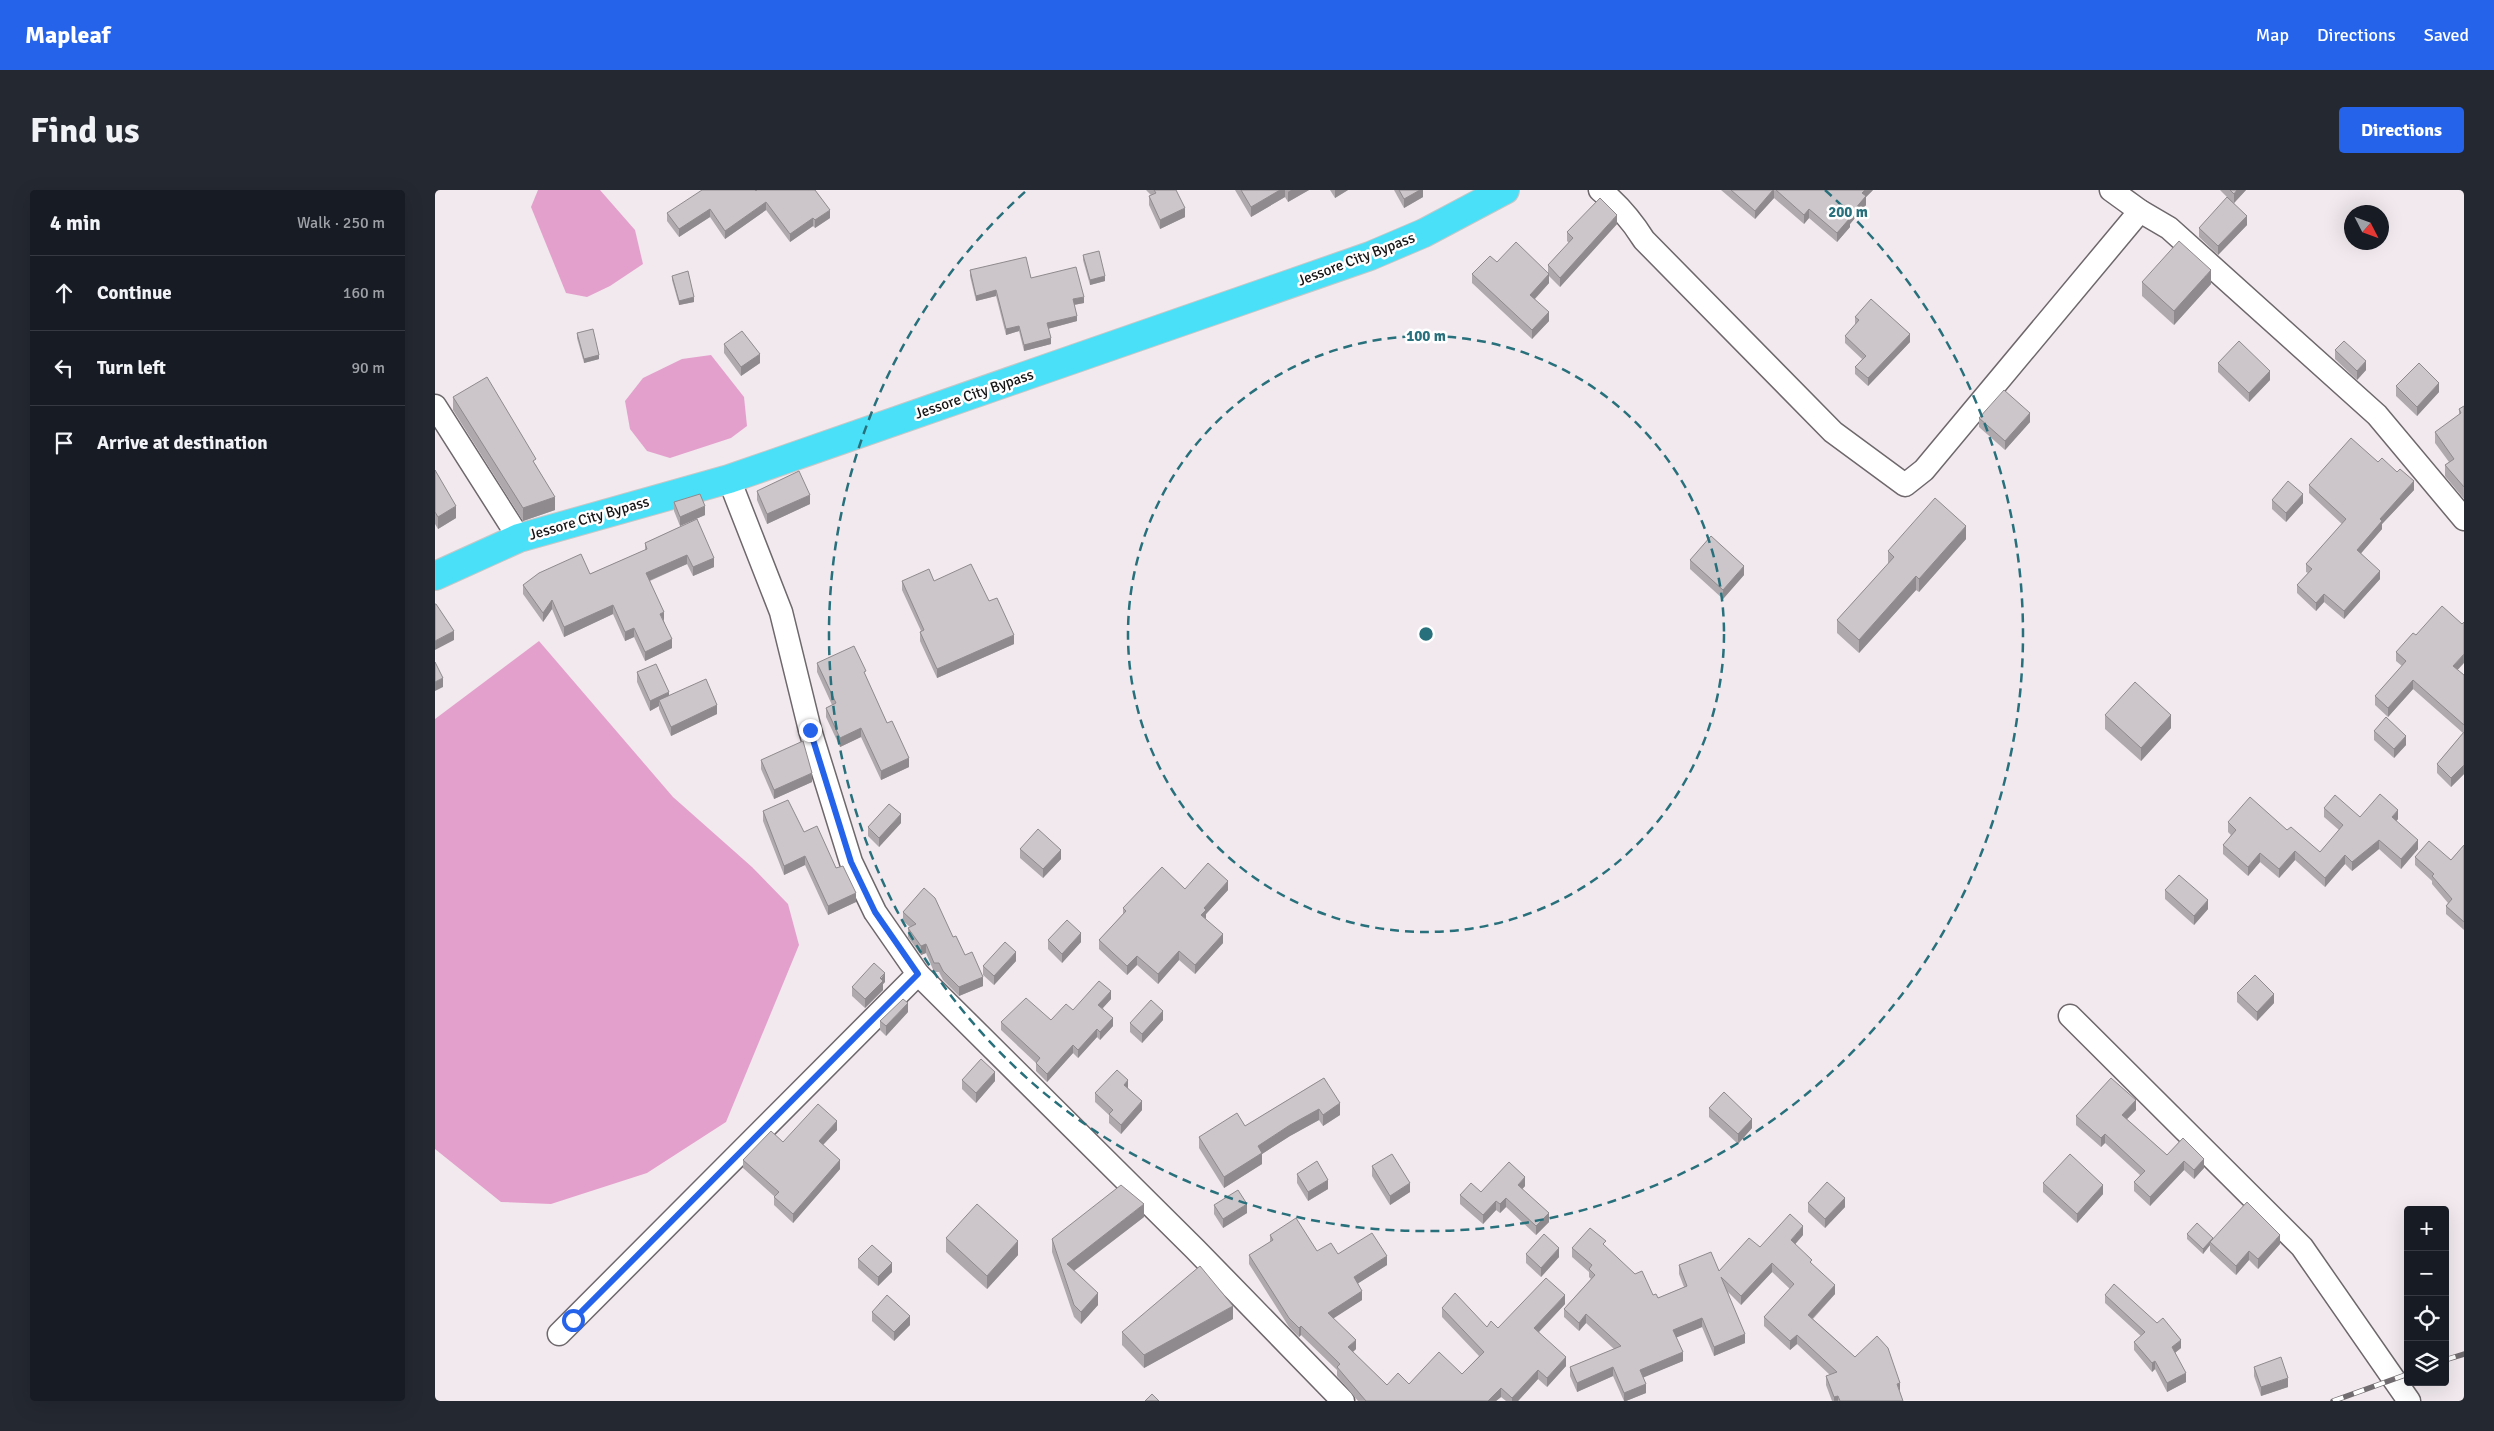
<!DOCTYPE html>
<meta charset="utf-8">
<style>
body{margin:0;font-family:Signika,sans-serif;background:#242831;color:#f1f3f6}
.controls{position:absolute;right:15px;bottom:15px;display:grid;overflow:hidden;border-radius:5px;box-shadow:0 5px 20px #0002}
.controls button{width:45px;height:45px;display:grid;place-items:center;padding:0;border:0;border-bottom:1px solid #363941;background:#171b24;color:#f1f3f6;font:25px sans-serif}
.compass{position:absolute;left:1909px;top:15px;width:45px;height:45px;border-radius:50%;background:#171b24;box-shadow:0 5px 20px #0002;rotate:132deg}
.stop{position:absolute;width:15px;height:15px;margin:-11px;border:4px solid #2563eb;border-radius:50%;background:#fff}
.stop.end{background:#2563eb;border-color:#fff;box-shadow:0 1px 5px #0008}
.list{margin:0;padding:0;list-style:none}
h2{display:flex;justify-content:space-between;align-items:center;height:65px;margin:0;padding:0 20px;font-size:21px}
h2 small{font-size:16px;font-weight:400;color:#9ea1a6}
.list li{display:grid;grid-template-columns:32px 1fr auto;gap:15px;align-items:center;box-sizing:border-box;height:75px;padding:0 20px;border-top:1px solid #363941}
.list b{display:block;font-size:19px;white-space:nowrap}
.list em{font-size:16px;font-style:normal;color:#9ea1a6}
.icon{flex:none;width:28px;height:28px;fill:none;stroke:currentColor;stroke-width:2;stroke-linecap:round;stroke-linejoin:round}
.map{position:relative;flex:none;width:2029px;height:1211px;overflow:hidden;border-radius:5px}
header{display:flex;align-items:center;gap:30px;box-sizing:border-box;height:70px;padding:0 25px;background:#2563eb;color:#fff}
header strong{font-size:24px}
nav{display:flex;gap:28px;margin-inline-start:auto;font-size:18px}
.intro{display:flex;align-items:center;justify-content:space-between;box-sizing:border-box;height:120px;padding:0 30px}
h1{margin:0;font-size:35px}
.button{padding:12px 22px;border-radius:5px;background:#2563eb;color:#fff;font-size:18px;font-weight:700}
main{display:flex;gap:30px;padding:0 30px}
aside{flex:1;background:#171b24;border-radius:5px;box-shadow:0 5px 20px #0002}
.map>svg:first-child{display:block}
.water{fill:#e4a0cc}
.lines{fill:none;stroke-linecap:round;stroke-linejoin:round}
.minor-casing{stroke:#6e676b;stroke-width:25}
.highway-casing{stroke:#c7c7c7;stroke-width:30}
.minor{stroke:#fff;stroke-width:22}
.highway{stroke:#4ae0f8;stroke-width:28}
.rail-casing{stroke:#716c6f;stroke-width:5.5}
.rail{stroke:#fff;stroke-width:4;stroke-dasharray:11;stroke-linecap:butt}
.wall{fill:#afa9ad}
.shaded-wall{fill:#8f8a8d}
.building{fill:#ccc5c9;stroke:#8f8a8d}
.route{stroke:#2563eb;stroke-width:6}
.ring{fill:none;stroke:#28707b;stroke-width:2.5;stroke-dasharray:9 6}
.labels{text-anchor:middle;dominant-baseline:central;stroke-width:5;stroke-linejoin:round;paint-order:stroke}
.street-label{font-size:15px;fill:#161415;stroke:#fff}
.centre{fill:#28707b;stroke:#fff;stroke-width:2.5}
.ring-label{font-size:15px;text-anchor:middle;font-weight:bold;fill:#28707b;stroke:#fff;stroke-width:5;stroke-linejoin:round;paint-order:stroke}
</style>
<header>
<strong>Mapleaf</strong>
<nav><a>Map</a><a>Directions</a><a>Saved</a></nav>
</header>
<div class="intro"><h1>Find us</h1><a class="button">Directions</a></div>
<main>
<aside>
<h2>4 min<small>Walk · 250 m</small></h2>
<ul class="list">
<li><svg class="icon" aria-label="ahead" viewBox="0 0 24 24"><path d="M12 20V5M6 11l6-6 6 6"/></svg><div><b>Continue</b></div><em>160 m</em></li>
<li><svg class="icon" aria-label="left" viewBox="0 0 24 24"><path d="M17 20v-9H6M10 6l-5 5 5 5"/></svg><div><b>Turn left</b></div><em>90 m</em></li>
<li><svg class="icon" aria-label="arrive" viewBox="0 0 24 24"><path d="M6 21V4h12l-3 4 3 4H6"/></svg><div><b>Arrive at destination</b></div></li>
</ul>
</aside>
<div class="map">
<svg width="2029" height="1211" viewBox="0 0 2029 1211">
<rect width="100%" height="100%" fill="#f1e9ee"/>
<g class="water">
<path d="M103 0H165L200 40 208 74 175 96 152 107 131 103 96 17Z"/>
<path d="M276 165 309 207 312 236 296 248 235 268 212 261 195 239 190 211 208 188 247 169Z"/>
<path d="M104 451 238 607 317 677 353 714 364 755 291 932 212 983 116 1014 66 1012 0 959V529Z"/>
</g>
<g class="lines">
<g class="minor-casing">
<g id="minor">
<path d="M1165 0C1183 14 1197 31 1209 50L1398 242 1470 295 1489 280 1705 21"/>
<path d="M1676 0 1705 21 1734 38 1942 225 2029 329"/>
<path d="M0 216 84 348"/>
<path d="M294 289 346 422 375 540 416 672 440 722 483 784"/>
<path d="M1635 826 1867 1057 1974 1211"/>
<path d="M124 1144 483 784 760 1059 908 1211"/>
</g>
</g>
<g class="highway-casing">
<path id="highway" d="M0 386 84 348 294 289 935 66 989 43 1070 0"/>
</g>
<use href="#minor" class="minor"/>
<use href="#highway" class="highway"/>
<g class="rail-casing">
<g id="rail">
<path d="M2010 1170 2029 1164"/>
<path d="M1898 1211 1973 1184"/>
</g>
</g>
<use href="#rail" class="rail"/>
</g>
<g class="wall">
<path d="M320 0 395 28 380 38 378 36 355 52 331 20 290 49 275 27 244 47 232 31V23Z"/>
<path d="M711 0H741L750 27 725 39 714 15V6L716 5Z"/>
<path d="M800 0H874L853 12 850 7 816 27Z"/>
<path d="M895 0H913L900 8Z"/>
<path d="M959 0H988V7L969 18Z"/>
<path d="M1286 0H1438L1431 7V15L1415 34V37L1402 52 1374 28 1369 34 1339 8 1320 29Z"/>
<path d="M1785 0H1811L1799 13 1812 35 1783 65 1764 47V38L1795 10Z"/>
<path d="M1182 34 1125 97 1114 86V93L1100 109 1114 131 1097 149 1037 93V84L1062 72 1113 83V75L1134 53 1132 51V42Z"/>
<path d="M648 65 670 91 655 95 648 70Z"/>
<path d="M535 80 596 88 649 113 639 115 642 131 613 139 616 154 589 161 584 141 571 145 561 106 541 111 535 86Z"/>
<path d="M237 86 259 112 244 115 237 90Z"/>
<path d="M1707 92 1776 94 1739 135 1707 106Z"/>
<path d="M1420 127 1475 152 1433 196 1420 184V177L1427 169 1410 153V146L1420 135Z"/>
<path d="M142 143 164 169 149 173 142 148Z"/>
<path d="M289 154 325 173 306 186 289 163Z"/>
<path d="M1900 160 1931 180 1922 190 1900 169Z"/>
<path d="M1783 173 1835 190 1814 212 1783 182Z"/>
<path d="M1961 196 2004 202 1982 226 1961 206Z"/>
<path d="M18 207 101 275 120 320 88 331 18 220Z"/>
<path d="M2029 216V309L2010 286V275L2014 272 2000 253V242L2024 225V219Z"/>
<path d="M1544 228 1595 232 1570 260 1544 237Z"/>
<path d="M1943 272 1979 300 1947 334V339L1926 363 1945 389 1909 429 1889 412 1881 421 1862 403V395L1873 383 1871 382V374L1907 334 1874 303V295Z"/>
<path d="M0 280 21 328 3 339 0 334Z"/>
<path d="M322 301 375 314 332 334 322 310Z"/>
<path d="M1837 310 1868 313 1851 332 1837 319Z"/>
<path d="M239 312 270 325 245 336 239 321Z"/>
<path d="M262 329 279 377 258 386 252 374 215 391 229 431 237 458 210 471 199 447 190 451 178 424 129 447 117 419 108 432 88 404V395L155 384 210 360V353Z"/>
<path d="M1531 349 1484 402 1481 400 1424 463 1402 443V430L1453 374V361Z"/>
<path d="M1255 370 1309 385 1288 409 1255 379Z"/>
<path d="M467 391H499L579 454 502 488 485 451V442L486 441 467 400Z"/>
<path d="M1961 462 2023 480 2029 485V584L2016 597 2002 583V574L2028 543 1978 499 1953 527 1940 515V506L1967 476 1961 471Z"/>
<path d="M382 473 431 487 452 533 474 577 446 590 426 547 405 557 391 527V518L397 515 382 482Z"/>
<path d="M202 482 234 505 282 524 236 546 224 519V516L215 521 202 492Z"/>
<path d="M1670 525 1736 538 1706 571 1670 539Z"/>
<path d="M1939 541 1971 555 1959 568 1939 550Z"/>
<path d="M326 570 377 592 339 609 326 579Z"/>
<path d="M1889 618 1925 627 1963 629 1961 631 1983 659 1966 679 1944 659 1917 681 1910 674 1890 697 1860 670 1844 688 1825 672 1813 686 1788 664V655L1796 645 1793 642V632L1852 640 1885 662 1904 640 1889 627Z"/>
<path d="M328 621 369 642 401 678 421 712 393 725 370 675 349 685 328 631Z"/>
<path d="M466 633 444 657 433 646V637Z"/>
<path d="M2029 655V740L2011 724V716L2013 713 1997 694V691L1980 675V667L2016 670Z"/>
<path d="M585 659 626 669 608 688 585 668Z"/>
<path d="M750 699 793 700 771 724V729L788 753 760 784 744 770 723 794 702 775 692 785 664 759V750L688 724V718Z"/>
<path d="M1730 700 1773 719 1759 735 1730 709Z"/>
<path d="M468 722 518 747 548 796 524 806 508 790 504 782H499L491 763 486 765 473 747V738L475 737 468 731Z"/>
<path d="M613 750 646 752 627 773 613 759Z"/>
<path d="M581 771 559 795 548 785V776Z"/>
<path d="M450 792 448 794V800L430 818 417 806V797Z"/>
<path d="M1802 803 1839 813 1822 831 1802 812Z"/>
<path d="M676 809 668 818 678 836 665 850 662 847 643 868 638 863 612 892 601 881V873L566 840V832L616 830 638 820Z"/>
<path d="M473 822 451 846 445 840V831Z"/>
<path d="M728 830 707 853 695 842V833Z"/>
<path d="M889 888 905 925 888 936 884 930 855 946 827 964V974L789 998 764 958V947L810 936Z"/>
<path d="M527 890 560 891 541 913 527 899Z"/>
<path d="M693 898 707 920 686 944 674 933V925L660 912V903Z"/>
<path d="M1274 918 1317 938 1303 954 1274 927Z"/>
<path d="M1701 920 1692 929 1732 965 1748 948 1769 978 1759 989 1749 980 1715 1016 1699 1001V992L1705 985 1670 953 1666 957 1641 935V926Z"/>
<path d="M402 940 388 955 405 979 358 1033 339 1015V1006L308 978V970L348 952Z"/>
<path d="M937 976 975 1002 955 1015 937 986Z"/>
<path d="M862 984 893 999 873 1011 862 993Z"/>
<path d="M1608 993 1668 1004 1642 1033 1608 1002Z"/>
<path d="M1090 996 1087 999 1114 1032 1101 1045 1071 1017 1065 1023 1061 1020 1048 1034 1025 1014V1005Z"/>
<path d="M1373 1013 1410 1017 1390 1038 1373 1022Z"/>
<path d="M779 1015 812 1023 788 1038 779 1024Z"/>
<path d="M709 1027 639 1081 663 1115 646 1134 639 1127 617 1062V1049Z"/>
<path d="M1752 1044 1778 1049 1845 1054 1823 1079 1814 1070 1801 1085 1775 1061V1055L1768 1064 1752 1049Z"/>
<path d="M835 1045 882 1061 903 1064 952 1075 923 1093 927 1110 898 1128 921 1159 918 1162 952 1195 974 1194 1027 1184 1044 1166 1007 1127V1118L1052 1137 1063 1138 1130 1114 1104 1142 1131 1176 1112 1197 1103 1189 1083 1211H1071L1066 1207 1061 1211H923L902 1186V1180L866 1145 864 1147 854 1137 814 1074V1065L835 1052Z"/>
<path d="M1368 1045 1360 1054 1377 1074 1400 1104 1378 1129 1420 1167 1465 1202 1468 1211H1397L1391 1195V1186L1395 1185 1362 1154 1355 1160 1329 1136V1127L1355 1099 1337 1082 1306 1115 1293 1102 1310 1153 1279 1166 1267 1137 1241 1147 1248 1171 1208 1187 1211 1203 1191 1211H1189L1178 1186 1142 1202 1135 1186V1177L1179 1159 1151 1133 1144 1141 1129 1127V1119L1156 1089 1154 1087V1082L1137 1067V1058L1171 1057 1218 1105 1223 1108 1249 1097 1244 1084V1075L1284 1081 1325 1057Z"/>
<path d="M511 1048 583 1065 552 1099 511 1062Z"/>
<path d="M1091 1064 1124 1067 1106 1087 1091 1073Z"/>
<path d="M423 1069 457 1082 443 1096 423 1078Z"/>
<path d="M1670 1105 1746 1158 1740 1163 1751 1192 1732 1202 1720 1179 1717 1182 1699 1160V1152L1706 1146 1670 1113Z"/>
<path d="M437 1122 475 1135 459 1151 437 1131Z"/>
<path d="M798 1129 709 1178 687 1155V1142Z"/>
<path d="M1819 1177 1853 1197 1826 1206 1819 1186Z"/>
</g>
<g class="shaded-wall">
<path d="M845 0H850V7L816 27V17Z"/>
<path d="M856 0H874L853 12V2Z"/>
<path d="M900 0H913L900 8Z"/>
<path d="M985 0H988V7L969 18V9Z"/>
<path d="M1338 0H1339V8L1320 29V21Z"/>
<path d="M1430 0H1438L1431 7V15L1415 34V37L1402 52V43L1413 27 1427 3Z"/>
<path d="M1802 0H1811L1799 13V4Z"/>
<path d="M331 12V20L290 49V41Z"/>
<path d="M750 18V27L725 39V30Z"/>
<path d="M275 19V27L244 47V39Z"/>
<path d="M1374 19V28L1369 34V25Z"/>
<path d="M395 20V28L380 38V30Z"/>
<path d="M1182 25V34L1125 97V88Z"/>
<path d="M1812 26V35L1783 65V56Z"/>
<path d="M378 28V36L355 52V44Z"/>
<path d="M1776 80V94L1739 135V121Z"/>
<path d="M1114 84V93L1095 114V105Z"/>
<path d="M670 86V91L655 95V90Z"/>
<path d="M561 100V106L541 111V106Z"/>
<path d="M259 107V112L244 115V111Z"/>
<path d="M649 107V113L638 115V109Z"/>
<path d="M1114 122V131L1097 149V140Z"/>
<path d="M642 126V131L612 139V133Z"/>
<path d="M584 136V141L571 145V139Z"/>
<path d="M1475 144V152L1433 196V188Z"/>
<path d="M616 148V154L589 161V155Z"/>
<path d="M325 164V173L306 186V177Z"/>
<path d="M164 165V169L149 173V169Z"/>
<path d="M1931 171V180L1922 190V181Z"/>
<path d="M1835 181V190L1814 212V203Z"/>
<path d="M2004 193V202L1982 226V217Z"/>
<path d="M1595 223V232L1570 260V251Z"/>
<path d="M1979 291V300L1947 334V339L1922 368V360L1945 329Z"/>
<path d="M1868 304V313L1851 332V323Z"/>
<path d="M375 305V314L332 334V324Z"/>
<path d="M120 307V320L88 331V318Z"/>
<path d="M21 316V328L3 339V327Z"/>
<path d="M270 316V325L245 336V327Z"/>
<path d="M1531 336V349L1484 402V389Z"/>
<path d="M252 365V374L211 392V383Z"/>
<path d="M279 368V377L258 386V377Z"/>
<path d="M1309 376V385L1288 409V400Z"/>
<path d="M1945 381V389L1909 429V421Z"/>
<path d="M1481 386V400L1424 463V450Z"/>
<path d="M1889 404V412L1881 421V413Z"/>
<path d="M117 410V419L108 432V423Z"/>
<path d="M178 415V424L129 447V437Z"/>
<path d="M229 422V431L225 424Z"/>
<path d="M199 438V447L190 451V442Z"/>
<path d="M19 441V450L0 460V451Z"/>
<path d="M579 445V454L502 488V479Z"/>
<path d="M237 449V458L210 471V462Z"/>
<path d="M2029 464V473L2018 485V476Z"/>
<path d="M8 488V497L0 501V492Z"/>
<path d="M1978 490V499L1953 527V518Z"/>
<path d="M234 502V512L224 510V516L215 521V511Z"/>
<path d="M282 515V524L236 546V537Z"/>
<path d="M1736 525V538L1706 571V558Z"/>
<path d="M426 538V547L405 557V548Z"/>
<path d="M1971 546V555L1959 568V559Z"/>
<path d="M474 568V577L446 590V581Z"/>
<path d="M2029 575V584L2016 597V588Z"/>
<path d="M377 583V592L339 609V600Z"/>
<path d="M1963 620V629L1957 636V627Z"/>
<path d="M466 624V633L444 657V648Z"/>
<path d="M1944 650V659L1917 681V672Z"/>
<path d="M1983 650V659L1966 679V669Z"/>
<path d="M626 660V669L608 688V679Z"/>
<path d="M1860 661V670L1844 688V679Z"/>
<path d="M1825 663V672L1813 686V677Z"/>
<path d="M1910 665V674L1890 697V688Z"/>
<path d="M370 666V675L349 685V676Z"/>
<path d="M793 691V700L771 724V729L766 725 769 718Z"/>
<path d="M421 703V712L393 725V716Z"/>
<path d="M1773 710V719L1759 735V726Z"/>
<path d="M646 743V752L627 773V764Z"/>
<path d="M788 744V753L760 784V775Z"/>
<path d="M491 754V763L486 765V756Z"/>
<path d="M744 761V770L723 794V784Z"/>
<path d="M581 762V771L559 795V786Z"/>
<path d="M702 766V775L692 785V776Z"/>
<path d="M450 783V792L448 794V800L430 818V809Z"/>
<path d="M548 787V796L524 806V797Z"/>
<path d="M676 801V809L663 823V815Z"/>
<path d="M1839 804V813L1822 831V822Z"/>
<path d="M473 813V822L451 846V836Z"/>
<path d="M728 821V830L707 853V844Z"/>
<path d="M678 828V836L665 850V842Z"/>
<path d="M662 839V847L643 868V860Z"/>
<path d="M638 855V863L612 892V884Z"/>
<path d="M560 882V891L541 913V903Z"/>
<path d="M693 890V899L689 895Z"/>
<path d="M1701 910V920L1687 934V925Z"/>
<path d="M707 911V920L686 944V935Z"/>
<path d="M905 913V925L888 936V925Z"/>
<path d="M884 919V930L855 946 827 964V974L789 998V987L823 956 855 935Z"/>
<path d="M1317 929V938L1303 954V944Z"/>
<path d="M402 931V940L384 959V951Z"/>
<path d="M1670 944V953L1666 957V948Z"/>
<path d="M1769 969V978L1759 989V980Z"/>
<path d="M405 970V979L358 1033V1024Z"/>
<path d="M1749 971V980L1715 1016V1007Z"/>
<path d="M1090 987V996L1083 1004V995Z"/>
<path d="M893 990V999L873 1011V1002Z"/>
<path d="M975 993V1002L955 1015V1006Z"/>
<path d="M1668 995V1004L1642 1033V1024Z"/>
<path d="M1071 1008V1017L1065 1023V1014Z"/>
<path d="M1410 1008V1017L1390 1038V1029Z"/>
<path d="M1061 1011V1020L1048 1034V1025Z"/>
<path d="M709 1014V1027L632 1086V1074Z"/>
<path d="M812 1014V1023L788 1038V1029Z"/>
<path d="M1114 1023V1032L1101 1045V1036Z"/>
<path d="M1368 1036V1045L1356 1059V1050Z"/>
<path d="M1845 1045V1054L1823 1079V1069Z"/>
<path d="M1778 1048V1052H1775V1055L1768 1064V1059Z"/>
<path d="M583 1051V1065L552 1099V1086Z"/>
<path d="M1124 1058V1067L1106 1087V1078Z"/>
<path d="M1814 1061V1070L1801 1085V1076Z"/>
<path d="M952 1066V1075L919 1096V1087Z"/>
<path d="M457 1073V1082L443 1096V1087Z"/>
<path d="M1337 1073V1082L1306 1115V1106Z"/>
<path d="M1400 1095V1104L1373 1133V1125Z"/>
<path d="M927 1101V1110L893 1132V1123Z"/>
<path d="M663 1103V1115L646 1134V1122Z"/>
<path d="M1130 1105V1114L1099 1147V1138Z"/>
<path d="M798 1116V1129L709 1178V1165Z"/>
<path d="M1151 1124V1133L1144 1141V1133Z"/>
<path d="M475 1126V1135L459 1151V1142Z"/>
<path d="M1267 1128V1137L1238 1149V1140Z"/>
<path d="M866 1136V1145L864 1147V1138Z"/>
<path d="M1310 1144V1153L1279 1166V1157Z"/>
<path d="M1362 1145V1154L1355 1160V1151Z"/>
<path d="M921 1150V1159L913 1166V1157Z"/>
<path d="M1746 1150V1158L1737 1165V1157Z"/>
<path d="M1248 1162V1171L1205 1189V1180Z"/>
<path d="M1131 1167V1176L1112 1197V1188Z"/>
<path d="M1720 1171V1179L1717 1182V1173Z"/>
<path d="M1178 1177V1186L1142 1202V1193Z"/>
<path d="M1103 1180V1189L1083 1211H1077V1208Z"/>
<path d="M1751 1183V1192L1732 1202V1193Z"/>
<path d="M1853 1188V1197L1826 1206V1197Z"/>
<path d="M1465 1193V1202L1462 1194Z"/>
<path d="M1211 1194V1203L1191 1211H1189V1203Z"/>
<path d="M1066 1198V1207L1061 1211H1053Z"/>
<path d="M1403 1206V1211H1399V1207Z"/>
</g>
<g class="building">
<path d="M267 0H320L321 1 322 0H380L395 20 380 30 378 28 355 44 331 12 290 41 275 19 244 39 232 23Z"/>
<path d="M719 0H741L750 18 725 30 714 6 721 3Z"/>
<path d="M806 0H845L816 17Z"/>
<path d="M964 0H985L969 9Z"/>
<path d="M1296 0H1338L1320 21Z"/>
<path d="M1341 0H1430L1427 3 1431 6 1413 27 1415 28 1402 43 1374 19 1369 25Z"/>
<path d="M1795 0H1802L1799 4Z"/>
<path d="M1792 7 1812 26 1783 56 1764 38Z"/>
<path d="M1165 8 1182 25 1125 88 1113 75 1138 48 1132 42Z"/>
<path d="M1744 51 1776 80 1739 121 1707 92Z"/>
<path d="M1081 52 1114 84 1095 105 1114 122 1097 140 1037 84 1055 66 1062 72Z"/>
<path d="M664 61 670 86 655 90 648 65Z"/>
<path d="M591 67 596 88 641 77 649 107 638 109 642 126 612 133 616 148 589 155 584 136 571 139 561 100 541 106 535 80Z"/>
<path d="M253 81 259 107 244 111 237 86Z"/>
<path d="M1436 109 1475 144 1433 188 1420 177 1431 166 1410 146 1424 130 1420 127Z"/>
<path d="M158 139 164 165 149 169 142 143Z"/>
<path d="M307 141 325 164 306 177 289 154Z"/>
<path d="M1804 151 1835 181 1814 203 1783 173Z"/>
<path d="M1909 151 1931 171 1922 181 1900 160Z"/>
<path d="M1984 173 2004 193 1982 217 1961 196Z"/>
<path d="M52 187 101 269 98 271 120 307 88 318 18 207Z"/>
<path d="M1569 200 1595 223 1570 251 1544 228Z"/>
<path d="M2029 216V297L2010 275 2019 269 2000 242 2026 223 2024 219Z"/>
<path d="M1916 248 1943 272 1947 268 1962 282 1965 279 1979 291 1945 329 1947 331 1922 360 1945 381 1909 421 1889 404 1881 413 1862 395 1877 379 1871 374 1911 329 1874 295Z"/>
<path d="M0 280 21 316 3 327 0 322Z"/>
<path d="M364 281 375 305 332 324 322 301Z"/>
<path d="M1853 291 1868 304 1851 323 1837 310Z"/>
<path d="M265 304 270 316 245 327 239 312Z"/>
<path d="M1500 308 1531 336 1484 389 1481 386 1424 450 1402 430 1459 367 1453 361Z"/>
<path d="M262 329 279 368 258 377 252 365 211 383 229 422 225 424 237 449 210 462 199 438 190 442 178 415 129 437 117 410 108 423 88 395 104 383 146 364 155 384 212 359 210 353Z"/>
<path d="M1276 346 1309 376 1288 400 1255 370Z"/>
<path d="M536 374 554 411 562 408 579 445 502 479 485 442 489 440 467 391 494 379 499 391Z"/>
<path d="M0 414H1L19 441 0 451Z"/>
<path d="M2007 416 2027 434 2029 432V464L2018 476 2029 485V535L1978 490 1953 518 1940 506 1971 471 1961 462 1978 443 1981 445Z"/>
<path d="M419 456 431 481 429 482 452 533 457 531 474 568 446 581 426 538 405 548 391 518 401 513 382 473Z"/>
<path d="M0 472 8 488 0 492Z"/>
<path d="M221 474 234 502 215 511 202 482Z"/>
<path d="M271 489 282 515 236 537 224 510Z"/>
<path d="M1700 492 1736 525 1706 558 1670 525Z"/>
<path d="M1951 527 1971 546 1959 559 1939 541Z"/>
<path d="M2029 542V575L2016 588 2002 574Z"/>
<path d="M368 551 377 583 339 600 326 570Z"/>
<path d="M1945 604 1963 620 1957 627 1983 650 1966 669 1944 650 1917 672 1910 665 1890 688 1860 661 1844 679 1825 663 1813 677 1788 655 1801 640 1793 632 1815 607 1852 640 1856 637 1885 662 1908 635 1889 618 1900 605 1925 627Z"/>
<path d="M353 610 369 642 382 636 401 678 408 676 421 703 393 716 370 666 349 676 328 621Z"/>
<path d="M454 614 466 624 444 648 433 637Z"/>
<path d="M603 639 626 660 608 679 585 659Z"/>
<path d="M1994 651 2016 670 2029 655V732L2011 716 2017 709 1997 686 1999 684 1980 667Z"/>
<path d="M773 673 793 691 769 718 771 720 766 725 788 744 760 775 744 761 723 784 702 766 692 776 664 750 691 721 688 718 727 677 750 699Z"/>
<path d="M1744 685 1773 710 1759 726 1730 700Z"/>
<path d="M489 698 500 708 518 747 521 746 530 765 537 762 548 787 524 797 508 781 504 773H499L491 754 486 756 473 738 481 734 468 722Z"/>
<path d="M632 730 646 743 627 764 613 750Z"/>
<path d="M570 752 581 762 559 786 548 776Z"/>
<path d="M439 773 450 783 445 788 448 791 430 809 417 797Z"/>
<path d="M1820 785 1839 804 1822 822 1802 803Z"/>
<path d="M664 791 676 801 663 815 678 828 665 842 662 839 643 860 638 855 612 884 601 873 605 868 566 832 591 808 616 830 631 814 638 820Z"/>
<path d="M468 809 473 813 451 836 445 831Z"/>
<path d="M716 810 728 821 707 844 695 833Z"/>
<path d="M546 869 560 882 541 903 527 890Z"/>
<path d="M682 880 693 890 689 895 707 911 686 935 674 924 678 920 660 903Z"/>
<path d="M889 888 905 913 888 925 884 919 855 935 823 956 827 963 789 987 764 947 802 923 810 936Z"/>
<path d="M1676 888 1701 910 1687 925 1732 965 1748 948 1769 969 1759 980 1749 971 1715 1007 1699 992 1710 981 1670 944 1666 948 1641 926Z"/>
<path d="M1289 902 1317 929 1303 944 1274 918Z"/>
<path d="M383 914 402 931 384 951 405 970 358 1024 339 1007 344 1002 308 970 336 941 348 952Z"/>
<path d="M957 964 975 993 955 1006 937 976Z"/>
<path d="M1635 964 1668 995 1642 1024 1608 993Z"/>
<path d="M882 971 893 990 873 1002 862 984Z"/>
<path d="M1074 972 1090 987 1083 995 1114 1023 1101 1036 1071 1008 1065 1014 1061 1011 1048 1025 1025 1005 1036 993 1046 1002Z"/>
<path d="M1392 992 1410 1008 1390 1029 1373 1013Z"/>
<path d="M686 995 709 1014 632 1074 663 1103 646 1122 639 1115 617 1049Z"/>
<path d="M803 1000 812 1014 788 1029 779 1015Z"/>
<path d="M1812 1012 1845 1045 1823 1069 1814 1061 1801 1076 1775 1052Z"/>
<path d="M542 1014 583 1051 552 1086 511 1048Z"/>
<path d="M1355 1024 1368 1036 1356 1050 1377 1070 1375 1072 1400 1095 1373 1125 1420 1167 1442 1146 1453 1158 1465 1193 1462 1194 1468 1211H1405L1403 1206 1399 1207 1391 1186 1402 1182 1362 1145 1355 1151 1329 1127 1359 1094 1337 1073 1306 1106 1286 1087 1310 1144 1279 1157 1267 1128 1238 1140 1248 1162 1205 1180 1211 1194 1189 1203 1178 1177 1142 1193 1135 1177 1186 1156 1151 1124 1144 1133 1129 1119 1160 1085 1154 1079 1157 1075 1137 1058 1155 1038 1171 1051 1168 1054 1200 1084 1207 1081 1218 1105 1221 1104 1223 1108 1252 1096 1244 1075 1276 1062 1284 1081 1314 1048 1325 1057Z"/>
<path d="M861 1028 882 1061 896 1053 903 1064 937 1043 952 1066 919 1087 927 1101 893 1123 921 1150 913 1157 952 1195 963 1183 974 1194 1004 1162 1027 1184 1049 1162 1007 1118 1020 1103 1052 1137 1056 1131 1063 1138 1111 1088 1130 1105 1099 1138 1131 1167 1112 1188 1103 1180 1077 1208 1066 1198 1053 1211H931L902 1177 905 1174 866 1136 864 1138 854 1128 814 1065 838 1050 835 1045Z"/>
<path d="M1762 1033 1778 1048 1768 1059 1752 1044Z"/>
<path d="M1109 1044 1124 1058 1106 1078 1091 1064Z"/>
<path d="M437 1055 457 1073 443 1087 423 1069Z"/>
<path d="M765 1076 798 1116 709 1165 687 1142Z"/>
<path d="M1679 1094 1722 1133 1728 1128 1746 1150 1737 1157 1751 1183 1732 1193 1720 1171 1717 1173 1699 1152 1710 1142 1670 1105Z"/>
<path d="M452 1105 475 1126 459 1142 437 1122Z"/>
<path d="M1846 1167 1853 1188 1826 1197 1819 1177Z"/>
<path d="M717 1204 724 1211H710Z"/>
</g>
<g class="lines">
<path class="route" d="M138 1130 483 784 440 722 416 672 375 540"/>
</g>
<g class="ring">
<circle cx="991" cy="444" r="298"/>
<path d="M1390 0A597 597 0 1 1 592 0"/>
</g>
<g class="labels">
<g class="street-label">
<text transform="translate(921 69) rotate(-21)">Jessore City Bypass</text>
<text transform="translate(539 204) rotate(-19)">Jessore City Bypass</text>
<text transform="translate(154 328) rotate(-16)">Jessore City Bypass</text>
</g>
</g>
<circle cx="991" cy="444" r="8" class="centre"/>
<g class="ring-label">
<text x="1413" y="27">200 m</text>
<text x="991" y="151">100 m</text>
</g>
</svg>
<div class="controls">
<button>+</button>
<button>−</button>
<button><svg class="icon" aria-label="locate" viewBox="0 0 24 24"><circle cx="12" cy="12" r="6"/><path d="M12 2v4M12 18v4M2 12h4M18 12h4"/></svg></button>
<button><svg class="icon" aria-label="layers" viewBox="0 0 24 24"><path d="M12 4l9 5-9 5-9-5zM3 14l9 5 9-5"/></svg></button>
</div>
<svg class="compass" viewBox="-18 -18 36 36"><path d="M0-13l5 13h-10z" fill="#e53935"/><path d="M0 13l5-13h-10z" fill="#9ea1a6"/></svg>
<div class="stop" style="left:138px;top:1130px"></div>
<div class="stop end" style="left:375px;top:540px"></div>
</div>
</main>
